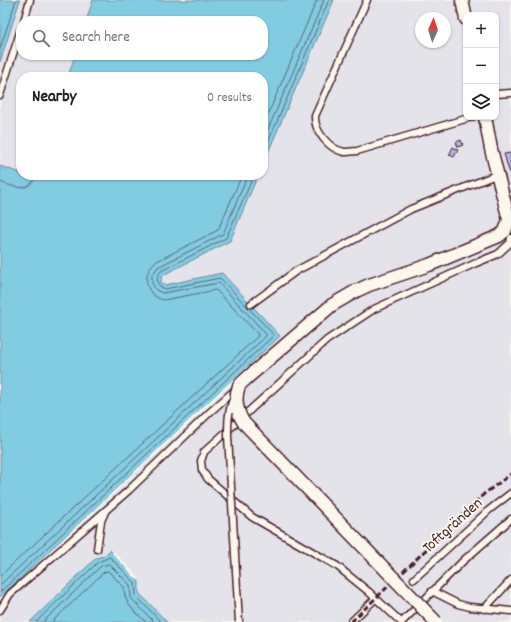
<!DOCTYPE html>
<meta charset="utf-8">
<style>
body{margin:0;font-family:Dekko,sans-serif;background:#f2f2f2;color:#222}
.controls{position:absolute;right:12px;top:12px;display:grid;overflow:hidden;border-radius:8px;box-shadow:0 1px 3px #0004}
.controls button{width:36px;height:36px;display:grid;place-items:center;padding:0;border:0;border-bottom:1px solid #e0e0e0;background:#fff;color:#222;font:20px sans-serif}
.compass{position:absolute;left:415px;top:12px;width:36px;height:36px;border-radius:50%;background:#fff;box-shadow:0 1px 3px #0004;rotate:3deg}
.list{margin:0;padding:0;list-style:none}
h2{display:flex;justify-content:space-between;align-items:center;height:52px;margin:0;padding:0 16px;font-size:17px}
h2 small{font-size:13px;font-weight:400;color:#767676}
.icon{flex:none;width:22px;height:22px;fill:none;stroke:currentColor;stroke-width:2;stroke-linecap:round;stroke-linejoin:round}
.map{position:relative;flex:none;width:511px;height:622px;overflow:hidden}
.search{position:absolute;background:#fff;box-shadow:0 1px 3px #0004;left:16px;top:16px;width:252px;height:44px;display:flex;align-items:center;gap:10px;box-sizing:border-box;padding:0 14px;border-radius:16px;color:#767676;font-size:15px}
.panel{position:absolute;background:#fff;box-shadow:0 1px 3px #0004;left:16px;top:72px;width:252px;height:108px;border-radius:16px}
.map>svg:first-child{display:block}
.built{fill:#e5e3ea;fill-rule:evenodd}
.water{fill:#82cce2;stroke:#6c8799}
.pier{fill:#fbf7ec}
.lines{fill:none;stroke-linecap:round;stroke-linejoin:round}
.shore{stroke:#606474;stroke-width:1}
.building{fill:#b3b3e4;stroke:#4a1f2b}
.service-casing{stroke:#4a1f2b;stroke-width:9}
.minor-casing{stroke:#4a1f2b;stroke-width:15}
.service{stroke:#fbf7ec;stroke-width:6}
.minor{stroke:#fbf7ec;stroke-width:12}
.rail{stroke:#4a1f2b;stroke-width:3;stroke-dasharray:6 3;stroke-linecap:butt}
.service-bridge-casing{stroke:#4a1f2b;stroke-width:9;stroke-linecap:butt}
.minor-bridge-casing{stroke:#4a1f2b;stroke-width:15;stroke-linecap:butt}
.service-bridge{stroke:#fbf7ec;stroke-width:6}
.minor-bridge{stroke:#fbf7ec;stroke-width:12}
.labels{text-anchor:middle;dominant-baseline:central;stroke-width:4;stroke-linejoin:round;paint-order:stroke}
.street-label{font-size:16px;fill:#4a1f2b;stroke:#fbf7ec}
</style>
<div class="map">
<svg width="511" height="622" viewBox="0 0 511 622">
<rect width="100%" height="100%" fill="#fbf7ec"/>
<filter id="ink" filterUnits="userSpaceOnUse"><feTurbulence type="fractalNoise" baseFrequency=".025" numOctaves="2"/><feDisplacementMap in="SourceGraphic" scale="8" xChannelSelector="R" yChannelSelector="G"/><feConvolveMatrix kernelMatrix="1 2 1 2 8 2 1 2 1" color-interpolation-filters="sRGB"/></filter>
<g filter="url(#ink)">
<g class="built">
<path d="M20 0H93L86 21H21V55H75L68 77H21V173L0 166V62Z"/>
<path d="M334 0H511V622H167L139 593V582L110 551 30 622H0V597L280 335 222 273 165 285 161 282V279L163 275 230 241 258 175H263V164ZM466 15H496V117H466ZM421 18H445V42H421Z"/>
</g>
<g class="water">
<path d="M0 0H20L0 62Z"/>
<path d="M93 0H334L263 164V77H68L75 55H263V21H86Z"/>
<path d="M0 166 21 173V175H258L230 241 163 275 161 279V282L165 285 222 273 280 336 0 597Z"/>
<path d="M110 550 139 582V593L167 622H30L96 558 104 556Z"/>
</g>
<g class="pier">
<path d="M271 347 1 599H0V598L204 406 241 372Z"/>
<path d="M113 551 139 578 137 580 112 553Z"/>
</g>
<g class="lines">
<g class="shore">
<path d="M0 49 16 0"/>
<path d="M263 126 317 0"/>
<path d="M263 141 324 0"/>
<path d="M263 154 329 0"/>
<path d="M0 182C14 187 30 194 36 175"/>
<path d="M0 576 258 336 257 333 216 290 164 300C145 296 141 275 155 262L218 230 242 175"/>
<path d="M0 585 266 336V334L219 283 162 293 156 290 152 283V275L158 267 223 234 248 175"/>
<path d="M0 592 273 336V334L220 278 165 289C156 286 155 278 161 271L226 238 254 175"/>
<path d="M36 622 98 562 110 557 135 583 136 596 161 622"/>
<path d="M43 622 101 566 109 564 130 585 131 598 154 622"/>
<path d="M52 622 104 572 108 571 124 587C124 605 134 610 146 622"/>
</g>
</g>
<g class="building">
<path d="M461 140 463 145 458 147 456 142Z"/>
<path d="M453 147 458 150 454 157 449 155Z"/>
<path d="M511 153V178L504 154Z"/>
</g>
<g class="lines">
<g class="service-casing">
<g id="service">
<path d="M367 0 315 116C314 131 329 149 344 152 349 152 353 151 357 151L472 117"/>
<path d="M24 21 30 0"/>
<path d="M496 94 511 93"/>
<path d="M0 95 21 29"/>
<path d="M251 304 296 271 411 209 498 174"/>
<path d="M97 549 101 521 105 512"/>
<path d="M414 579 489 510 511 493"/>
<path d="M432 591 458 604 470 607 511 611"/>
<path d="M484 609 511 580"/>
<path d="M0 610 10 594 129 490 210 412 237 388"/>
<path d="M351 622 375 599"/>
<path d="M401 622 369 592 337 566 252 517 208 479 202 470 201 461 204 452 327 340 374 309 476 263 498 254 510 243 511 238"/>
<path d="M402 622 463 561 511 519"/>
</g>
</g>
<g class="minor-casing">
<g id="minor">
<path d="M462 0 466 19"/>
<path d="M356 291 369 285 429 265 499 236 505 231 509 220 491 149 485 117"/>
</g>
</g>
<use href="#service" class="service"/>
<use href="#minor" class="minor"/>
<path class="rail" d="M351 622 484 494 511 474"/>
<g class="service-bridge-casing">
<path id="service-bridge" d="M234 397C228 410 228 422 228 436L239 622"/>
</g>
<g class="minor-bridge-casing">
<path id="minor-bridge" d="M356 291 332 305 248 377C245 380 241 383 239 386 234 398 237 413 244 423L436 622"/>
</g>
<use href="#service-bridge" class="service-bridge"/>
<use href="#minor-bridge" class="minor-bridge"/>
</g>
</g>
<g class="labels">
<g class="street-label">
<text transform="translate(453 526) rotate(-42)">Toftgränden</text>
</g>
</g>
</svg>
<div class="controls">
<button>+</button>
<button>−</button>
<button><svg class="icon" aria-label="layers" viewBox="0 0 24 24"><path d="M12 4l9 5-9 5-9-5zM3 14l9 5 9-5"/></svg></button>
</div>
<svg class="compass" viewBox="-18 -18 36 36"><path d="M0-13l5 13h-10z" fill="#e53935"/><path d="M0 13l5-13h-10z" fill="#767676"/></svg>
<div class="search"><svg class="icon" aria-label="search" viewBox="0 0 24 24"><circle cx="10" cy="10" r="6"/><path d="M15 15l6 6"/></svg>Search here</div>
<section class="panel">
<h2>Nearby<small>0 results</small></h2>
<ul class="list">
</ul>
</section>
</div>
